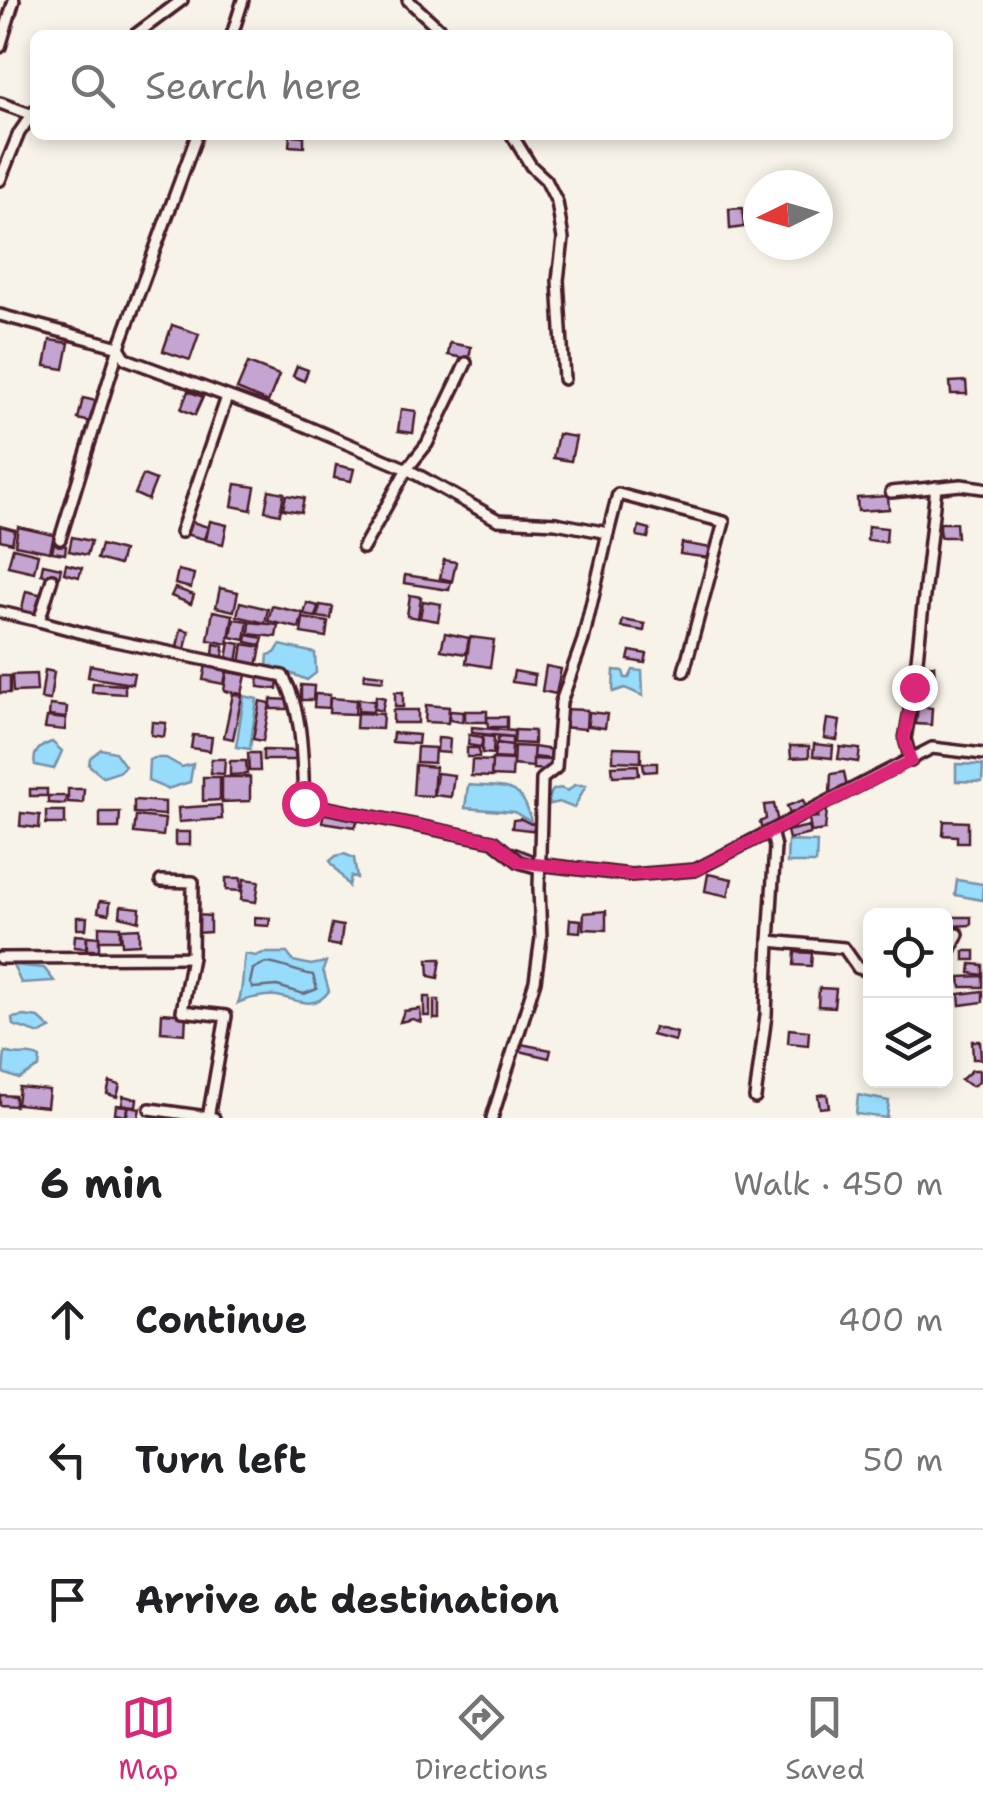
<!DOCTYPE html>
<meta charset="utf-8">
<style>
body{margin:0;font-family:"Shantell Sans",sans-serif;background:#f2f2f2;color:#202124}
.controls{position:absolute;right:30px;bottom:30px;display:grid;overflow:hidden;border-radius:15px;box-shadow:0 5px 15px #0003}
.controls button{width:90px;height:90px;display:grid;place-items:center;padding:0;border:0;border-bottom:2px solid #e0e0e0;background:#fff;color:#202124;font:50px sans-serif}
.compass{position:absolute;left:743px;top:170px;width:90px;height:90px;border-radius:50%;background:#fff;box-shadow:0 5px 15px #0003;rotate:265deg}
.stop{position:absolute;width:30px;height:30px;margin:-22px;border:8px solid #db2777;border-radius:50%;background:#fff}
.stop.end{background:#db2777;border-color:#fff;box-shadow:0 2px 10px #0008}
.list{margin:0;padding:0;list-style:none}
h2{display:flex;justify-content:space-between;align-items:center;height:130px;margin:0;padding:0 40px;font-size:42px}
h2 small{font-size:32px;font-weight:400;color:#757577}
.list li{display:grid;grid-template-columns:65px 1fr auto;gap:30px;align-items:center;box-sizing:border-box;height:140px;padding:0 40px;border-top:2px solid #e0e0e0}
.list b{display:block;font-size:38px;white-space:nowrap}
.list em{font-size:32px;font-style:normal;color:#757577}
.icon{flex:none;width:55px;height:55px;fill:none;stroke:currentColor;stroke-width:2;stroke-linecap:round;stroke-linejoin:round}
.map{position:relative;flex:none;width:983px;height:1118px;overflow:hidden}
.search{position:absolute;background:#fff;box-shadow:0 5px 15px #0003;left:30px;right:30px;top:30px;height:110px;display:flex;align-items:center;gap:25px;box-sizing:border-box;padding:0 35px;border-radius:15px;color:#757577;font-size:38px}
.sheet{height:550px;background:#fff}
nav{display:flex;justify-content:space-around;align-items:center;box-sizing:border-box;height:140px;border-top:2px solid #e0e0e0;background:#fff;font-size:28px;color:#757577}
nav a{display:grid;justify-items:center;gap:5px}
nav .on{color:#db2777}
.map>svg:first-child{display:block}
.water{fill:#97dcfa;stroke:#7890a7;stroke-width:2.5}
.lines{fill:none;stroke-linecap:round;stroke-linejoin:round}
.shore{stroke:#696b7e;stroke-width:2.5}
.building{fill:#c4a4d0;stroke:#4a1f2b;stroke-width:2.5}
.street-casing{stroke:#4a1f2b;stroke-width:16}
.street{stroke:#f7f3e8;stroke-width:9}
.route{stroke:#db2777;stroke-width:12}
</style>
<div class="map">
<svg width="983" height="1118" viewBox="0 0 983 1118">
<rect width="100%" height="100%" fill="#f7f3e8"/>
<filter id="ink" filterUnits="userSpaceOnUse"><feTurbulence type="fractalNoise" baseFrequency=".01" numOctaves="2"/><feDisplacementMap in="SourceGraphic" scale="20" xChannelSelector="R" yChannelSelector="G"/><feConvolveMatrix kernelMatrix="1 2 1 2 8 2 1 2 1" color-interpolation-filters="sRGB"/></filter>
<g filter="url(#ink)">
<g class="water">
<path d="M280 645 315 653 316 673 307 680 285 671H273V666H267L268 655 275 653Z"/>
<path d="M614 670 623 671 625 678H629L633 670 642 671 643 696 625 688 613 692Z"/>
<path d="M244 696 257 699 250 749 236 747Z"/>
<path d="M52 742 62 751 54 769 35 765C32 752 40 746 52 742Z"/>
<path d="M101 749 115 752 125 766 119 772 103 777 89 765 90 758Z"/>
<path d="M154 758H166L182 767 193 764 190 782 167 789 148 781 149 760Z"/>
<path d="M956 764 983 765 982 782 956 781Z"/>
<path d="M468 785C503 788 523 781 531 822L514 812 465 808Z"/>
<path d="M574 785H586L574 808 559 802 543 806 553 790 560 788 568 791Z"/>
<path d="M788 841 817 842 816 863H787Z"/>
<path d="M344 854 354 858 357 878 351 876 349 886 330 861 336 856Z"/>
<path d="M957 880 983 884 982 900 955 895Z"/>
<path d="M263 953H287L293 961 311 965 326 962 323 970 329 991C314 1012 297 999 277 996 266 995 248 998 238 1003 244 990 242 969 245 954L256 956Z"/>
<path d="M13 965 44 968 54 981 21 983Z"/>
<path d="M24 1016 39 1018 51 1029 40 1034 13 1025 12 1018Z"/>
<path d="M5 1052C18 1058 27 1051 40 1058L39 1067 19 1079 3 1073Z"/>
<path d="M858 1095 889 1101 887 1118 856 1114Z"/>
</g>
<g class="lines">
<path class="shore" d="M265 963C282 964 295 972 313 975L317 989 304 994 277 986 253 988 250 983 253 969Z"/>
</g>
<g class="building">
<path d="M290 135 304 136V147L289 146Z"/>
<path d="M742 208 744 227 730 229 729 209Z"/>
<path d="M172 325 199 334 190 360 163 351Z"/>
<path d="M50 340 69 343 64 369 45 366Z"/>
<path d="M450 343 471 347 469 359 448 355Z"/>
<path d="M248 363 279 375 268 402 237 389Z"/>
<path d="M297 366 308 370 304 381 293 376Z"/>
<path d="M966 381 967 394H951L950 382Z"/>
<path d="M188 391 203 397 195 415 181 409Z"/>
<path d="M83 398 96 401 91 422 78 419Z"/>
<path d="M401 409 416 411 413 433 398 431Z"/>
<path d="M558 434 576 437 571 461 553 458Z"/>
<path d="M336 465 354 469 351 481 334 478Z"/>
<path d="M143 475 156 480 148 500 135 494Z"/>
<path d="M236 484 255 487 251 510 232 506Z"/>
<path d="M269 490 284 493 280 514 265 511Z"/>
<path d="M286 495 304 498 301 512 283 509Z"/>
<path d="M888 496 889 509 858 511 857 498Z"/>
<path d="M189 521 208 527 204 539 185 534Z"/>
<path d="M210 521 227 525 223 544 206 540Z"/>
<path d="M940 523H956L957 537H940Z"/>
<path d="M0 526 15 530 12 543 0 540Z"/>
<path d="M639 526 650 529 648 538 637 536Z"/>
<path d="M868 526 887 528 886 542 867 540Z"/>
<path d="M18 527 54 535 50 552 15 545Z"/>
<path d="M72 537 91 541 87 555 69 551Z"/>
<path d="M54 543 66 546 65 554 52 552Z"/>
<path d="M682 543 711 548 710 558 680 554Z"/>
<path d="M101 545 123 551 119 565 97 559Z"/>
<path d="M13 548 38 554 34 572 8 566Z"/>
<path d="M444 560 456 562 452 581 440 578Z"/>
<path d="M43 564 61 568 59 578 41 574Z"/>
<path d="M66 564 82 568 79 577 64 573Z"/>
<path d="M178 570 194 574 191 588 175 584Z"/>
<path d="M405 575 451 582 449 590 404 583Z"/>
<path d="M175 588 194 595 191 604 171 596Z"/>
<path d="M220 588 238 592 234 611 216 607Z"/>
<path d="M26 591 43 595 38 616 21 612Z"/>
<path d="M410 595 421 597 418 618 407 616Z"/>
<path d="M423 601 441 604 438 621 420 618Z"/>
<path d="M240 602 268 609 265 623 237 616Z"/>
<path d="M307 603 318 606 316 617 304 615Z"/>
<path d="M320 605 333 607 331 619 318 617Z"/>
<path d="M272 606 303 613 299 628 268 621Z"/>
<path d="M213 611 233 615 228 644 208 640Z"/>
<path d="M303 618 328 622 326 637 301 633Z"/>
<path d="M234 619 248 621 245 640 231 637Z"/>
<path d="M623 620 645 624 644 631 621 627Z"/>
<path d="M250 622 278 625 276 637 249 634Z"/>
<path d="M181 629 189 631 185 649 177 647Z"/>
<path d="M445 633 469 638 466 654 441 650Z"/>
<path d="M247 635 263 638 261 645 246 642Z"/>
<path d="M470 637 494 640 490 667 466 663Z"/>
<path d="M230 642 240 644 237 662 227 659Z"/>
<path d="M214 644 224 646 223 657 213 656Z"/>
<path d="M243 644 261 647 257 666 240 663Z"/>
<path d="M630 651 647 654 645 663 628 660Z"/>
<path d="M90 665 134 673 132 684 88 677Z"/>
<path d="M206 665 227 669 224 684 203 680Z"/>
<path d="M934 665 935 681 921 682 920 666Z"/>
<path d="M546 666 561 669 556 694 542 691Z"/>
<path d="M45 670 54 672 50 700 41 699Z"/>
<path d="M514 671 535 675 534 685 512 682Z"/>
<path d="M227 672 246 675 242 694 224 691Z"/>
<path d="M365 673 384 675 383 681 364 679Z"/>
<path d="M36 674 37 691 13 692 12 675Z"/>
<rect x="0" y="676" width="10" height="17"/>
<path d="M259 676 278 678 277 689 258 687Z"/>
<path d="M93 683 125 685V694L92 692Z"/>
<path d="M301 685 314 686 313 700H301Z"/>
<rect x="395" y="692" width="8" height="15"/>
<path d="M233 694 242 696 233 739 224 737Z"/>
<path d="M315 694 330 695 329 708 314 707Z"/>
<path d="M376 696 385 698 382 711 374 709Z"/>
<path d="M330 698 356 700 355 714 329 713Z"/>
<path d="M271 699 291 700V709H271Z"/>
<path d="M358 699 374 701 373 712 358 711Z"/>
<path d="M260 701 270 703 263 741 253 739Z"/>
<path d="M50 705 67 707 66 718 49 716Z"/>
<path d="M426 705 449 707 448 723 425 722Z"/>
<path d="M918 706 932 708 931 725 916 724Z"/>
<path d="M562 709 587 710 586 729 561 727Z"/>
<rect x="393" y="710" width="25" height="13"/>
<path d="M450 711 463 712 462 722 449 720Z"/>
<rect x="465" y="711" width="22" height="11"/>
<path d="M589 712 607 714 605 728 588 726Z"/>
<path d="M357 713 383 714 382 729 356 728Z"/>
<path d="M47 717 66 719 65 730 45 728Z"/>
<path d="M487 717H507V727H488Z"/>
<path d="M827 719 840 721 837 740 824 738Z"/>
<path d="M152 722 166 723 164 737 151 735Z"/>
<path d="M472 727 514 731V737L472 733Z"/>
<path d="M515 730 534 731V744L514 743Z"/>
<path d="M393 733 419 735 418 744 392 742Z"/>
<path d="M193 735 212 737 210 751 191 748Z"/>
<path d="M469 735 483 737 481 747 468 745Z"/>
<path d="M483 736 494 737 493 754 482 753Z"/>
<path d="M498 737 512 738V745L497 743Z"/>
<path d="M438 738 450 739 449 753 437 752Z"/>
<path d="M496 744 512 746 511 759 494 758Z"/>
<path d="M814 744 833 746 832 758 813 756Z"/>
<path d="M514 746 534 747 533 767 513 765Z"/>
<path d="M790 746H809V757L791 758Z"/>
<path d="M417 747 435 748 434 763 416 762Z"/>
<path d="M534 747 553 750 552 759 533 757Z"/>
<path d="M613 747 641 748V762L613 761Z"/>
<path d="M840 747 860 749 858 762 838 759Z"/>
<rect x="467" y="748" width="12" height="9"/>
<path d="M263 750 300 751V760H263Z"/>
<path d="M248 753H259L260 771H249Z"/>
<path d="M211 759H225L224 774 211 773Z"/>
<path d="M492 759 513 760 512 777 491 776Z"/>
<path d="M533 759 551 760V770L533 769Z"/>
<path d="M472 760 492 761 491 777 471 776Z"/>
<path d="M230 761H246L247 774 230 775Z"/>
<path d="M643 763H657V771L644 772Z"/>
<path d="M415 765 435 767 433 796 413 795Z"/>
<path d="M638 765 639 775 613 776 612 766Z"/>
<path d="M844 772 847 788 830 793 831 774Z"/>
<path d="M437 773 454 775 451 797 434 795Z"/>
<path d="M203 777H220V800L203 801Z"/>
<path d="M222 777H250V801L222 802Z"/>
<rect x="30" y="789" width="17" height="7"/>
<path d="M68 789H84L83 803 68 802Z"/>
<path d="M48 796H66L65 804 48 803Z"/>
<path d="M134 800 165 802V815L134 813Z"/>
<path d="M803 800 806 808 790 814 787 806Z"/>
<path d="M774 804 778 823 762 831 760 822 766 819 764 805Z"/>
<path d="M221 805 222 819 179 822 178 808Z"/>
<path d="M827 810 825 830 811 832 809 818 818 817 819 812Z"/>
<rect x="46" y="811" width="19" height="13"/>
<path d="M100 812H120L119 828H100Z"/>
<path d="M324 812 359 817 355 827 322 822Z"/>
<path d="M21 813 40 815 39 828 20 826Z"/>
<path d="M136 816 165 819 163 836 134 833Z"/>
<path d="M521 819 531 824 539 821V831L512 828 513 820Z"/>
<path d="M944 821 968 822V842H957V836L943 835Z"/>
<path d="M809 826 810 834 789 839 787 831Z"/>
<rect x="175" y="832" width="15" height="13"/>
<path d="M513 847 533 855 531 860 511 852Z"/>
<path d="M708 874 732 879 728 896 705 891Z"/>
<path d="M226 878H241V891L226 890Z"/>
<path d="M244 879 259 881 256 902 241 900Z"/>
<path d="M100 901 110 902 109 914 98 912Z"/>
<path d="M121 906 140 908 139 921 120 916Z"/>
<path d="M606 911V930L583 929 584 913Z"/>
<path d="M196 915 210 916V932L196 933Z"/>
<path d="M77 917H87L86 929H77Z"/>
<path d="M255 917 270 918 269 926 255 925Z"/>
<path d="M951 917H971V925L951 926Z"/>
<path d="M570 919 581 920 580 932 569 931Z"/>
<path d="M332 924 343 926 340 946 328 944Z"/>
<path d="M99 926 120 927V940H99Z"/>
<path d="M139 928V944L122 945 121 929Z"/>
<path d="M75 935 87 936 86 948 74 947Z"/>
<path d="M87 936 99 937V950H87Z"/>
<rect x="964" y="951" width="11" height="9"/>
<path d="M795 952 812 953 811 966 794 965Z"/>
<path d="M428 959H441L438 978 429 976Z"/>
<path d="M971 964 983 965V975L970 973Z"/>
<path d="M983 976V987H961L960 977Z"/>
<path d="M819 988 836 989 834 1007 818 1006Z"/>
<path d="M983 991V1002L960 1005 959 994Z"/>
<rect x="424" y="997" width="6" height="19"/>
<rect x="434" y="1000" width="5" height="19"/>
<path d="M420 1009 421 1022 413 1019 400 1022 404 1011Z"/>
<path d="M162 1013 186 1015 185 1034 161 1032Z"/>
<path d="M654 1027 677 1033 675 1041 652 1035Z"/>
<path d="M789 1029 809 1031 808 1045 788 1043Z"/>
<path d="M972 1041H980L981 1059H973Z"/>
<path d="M521 1044 551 1050 549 1058 520 1051Z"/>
<path d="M972 1070H979V1082L972 1086 961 1080Z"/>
<path d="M110 1082 120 1085 117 1097 107 1094Z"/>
<path d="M19 1087 49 1090 47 1107 17 1104Z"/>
<path d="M827 1094 829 1107 820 1108 818 1095Z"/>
<path d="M0 1095 15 1096V1106L0 1105Z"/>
<path d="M123 1096 137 1099 136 1106 122 1105Z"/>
<path d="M116 1105 127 1106 126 1116 115 1114Z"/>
<path d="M129 1106 140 1108 138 1118H126Z"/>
</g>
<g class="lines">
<g class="street-casing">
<g id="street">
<path d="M408 0 446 35"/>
<path d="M135 35 182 0"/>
<path d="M232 35 243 0"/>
<path d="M0 47 14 0"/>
<path d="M0 103 30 114"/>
<path d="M512 135 531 166 546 180 557 202 563 239 558 280 564 379"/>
<path d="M0 180 19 133 35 110"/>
<path d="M0 315 119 347 126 359 289 419 407 469 498 520 556 523 608 533 583 640 561 702 556 768 542 779 539 888 541 938 535 981 492 1118"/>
<path d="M891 492 961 485 983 488"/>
<path d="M181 532 227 397"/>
<path d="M608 533 618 494 724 522 684 671"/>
<path d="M60 539 119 347 197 135"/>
<path d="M363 548 407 469 427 444 466 363"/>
<path d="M0 612 39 621 52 579"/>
<path d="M39 621 101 638 283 676C304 713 302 761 304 803L493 841 519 862 539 868"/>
<path d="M911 761 905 739 914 687 936 487"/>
<path d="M771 831 775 847 769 941 844 948 858 968 870 971"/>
<path d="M537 864 631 875 695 870 932 748 983 754"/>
<path d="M192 957 182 1011 226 1016 208 1118"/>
<path d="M0 958 192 957 193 882 161 881"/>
<path d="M946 960 958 934"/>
<path d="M755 1098 766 1015 769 941"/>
<path d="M150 1109 214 1118"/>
</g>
</g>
<use href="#street" class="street"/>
</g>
</g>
<g class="lines" filter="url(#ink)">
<path class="route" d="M304 803 494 841 519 862 632 875 695 870 911 761 904 739 914 687"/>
</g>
</svg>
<div class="controls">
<button><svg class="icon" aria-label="locate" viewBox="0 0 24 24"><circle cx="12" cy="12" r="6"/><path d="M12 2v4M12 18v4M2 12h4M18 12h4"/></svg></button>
<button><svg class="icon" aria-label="layers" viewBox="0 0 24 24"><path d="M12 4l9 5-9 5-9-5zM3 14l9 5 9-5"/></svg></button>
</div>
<svg class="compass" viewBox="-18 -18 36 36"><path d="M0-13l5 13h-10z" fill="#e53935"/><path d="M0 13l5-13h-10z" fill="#757577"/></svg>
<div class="stop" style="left:304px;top:803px"></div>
<div class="stop end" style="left:914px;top:687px"></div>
<div class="search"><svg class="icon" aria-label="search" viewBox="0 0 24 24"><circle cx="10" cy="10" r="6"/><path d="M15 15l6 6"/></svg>Search here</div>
</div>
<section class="sheet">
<h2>6 min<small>Walk · 450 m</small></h2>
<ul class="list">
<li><svg class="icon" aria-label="ahead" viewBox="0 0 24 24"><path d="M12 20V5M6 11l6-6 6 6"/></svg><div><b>Continue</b></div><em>400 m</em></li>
<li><svg class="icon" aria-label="left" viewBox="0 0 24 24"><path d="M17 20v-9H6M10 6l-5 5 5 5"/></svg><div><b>Turn left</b></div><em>50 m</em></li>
<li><svg class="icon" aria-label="arrive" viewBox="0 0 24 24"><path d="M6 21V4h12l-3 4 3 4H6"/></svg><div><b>Arrive at destination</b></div></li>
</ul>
</section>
<nav>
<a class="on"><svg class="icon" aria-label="map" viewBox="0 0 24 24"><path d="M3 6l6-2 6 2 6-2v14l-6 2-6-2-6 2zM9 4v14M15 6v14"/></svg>Map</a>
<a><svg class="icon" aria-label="directions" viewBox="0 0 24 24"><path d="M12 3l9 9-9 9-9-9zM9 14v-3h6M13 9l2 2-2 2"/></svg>Directions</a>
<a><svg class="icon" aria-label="saved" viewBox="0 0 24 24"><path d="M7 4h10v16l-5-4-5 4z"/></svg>Saved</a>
</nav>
